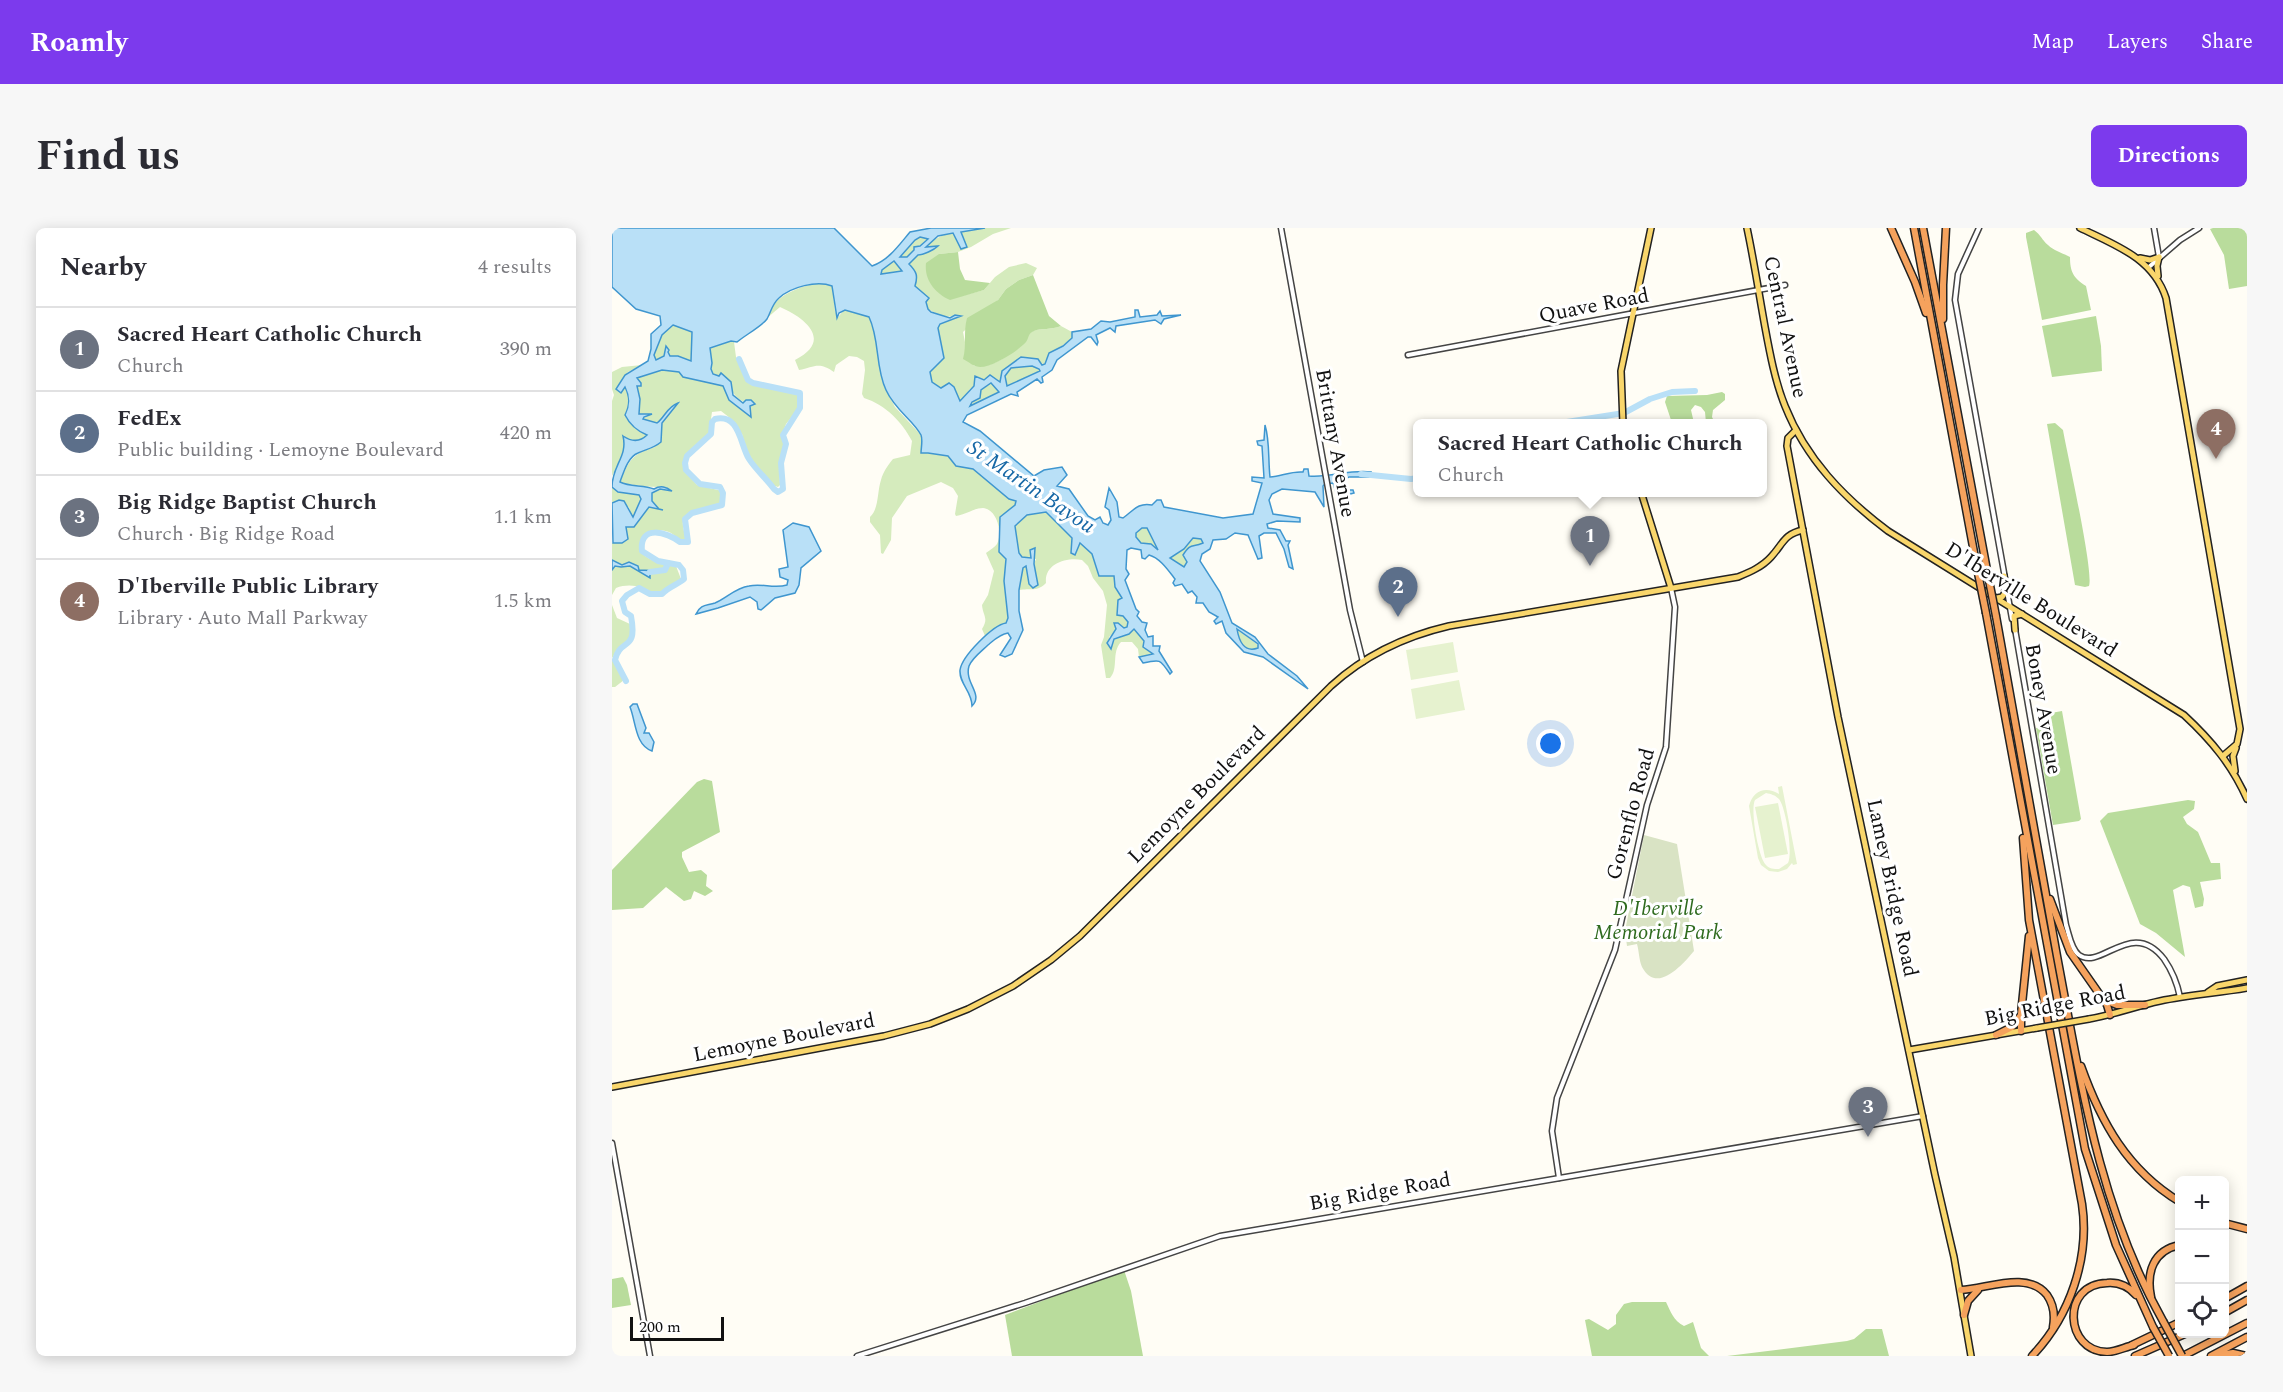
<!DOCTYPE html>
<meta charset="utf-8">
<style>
body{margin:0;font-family:Spectral,serif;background:#f7f7f7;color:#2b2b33}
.controls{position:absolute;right:18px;bottom:18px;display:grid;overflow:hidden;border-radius:9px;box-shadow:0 3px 15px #0003}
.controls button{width:54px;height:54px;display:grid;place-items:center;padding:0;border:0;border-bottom:2px solid #e1e1e2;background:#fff;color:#2b2b33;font:30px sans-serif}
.scale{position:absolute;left:18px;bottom:15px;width:94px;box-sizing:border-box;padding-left:6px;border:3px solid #111;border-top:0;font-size:16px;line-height:21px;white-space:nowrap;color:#111;-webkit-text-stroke:4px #fff;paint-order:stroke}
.you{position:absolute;left:939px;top:516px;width:21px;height:21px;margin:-15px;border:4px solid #fff;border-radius:50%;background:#1a73e8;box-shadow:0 0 0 9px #1a73e833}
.badge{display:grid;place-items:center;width:39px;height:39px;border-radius:50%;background:#7c3aed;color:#fff;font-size:20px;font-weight:700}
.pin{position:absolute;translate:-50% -50px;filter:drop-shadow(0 2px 3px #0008)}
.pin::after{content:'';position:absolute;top:32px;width:21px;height:18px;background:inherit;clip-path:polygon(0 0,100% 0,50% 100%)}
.popup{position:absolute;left:801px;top:191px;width:354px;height:78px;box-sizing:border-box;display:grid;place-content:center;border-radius:9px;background:#fff;filter:drop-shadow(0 2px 4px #0005);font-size:20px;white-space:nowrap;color:#7c7c81}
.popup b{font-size:22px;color:#2b2b33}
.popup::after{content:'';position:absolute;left:50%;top:100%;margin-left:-12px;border:12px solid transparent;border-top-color:#fff}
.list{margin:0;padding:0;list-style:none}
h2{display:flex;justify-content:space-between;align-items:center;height:78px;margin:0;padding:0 24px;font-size:26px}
h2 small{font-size:20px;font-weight:400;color:#7c7c81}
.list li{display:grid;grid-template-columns:39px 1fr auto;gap:18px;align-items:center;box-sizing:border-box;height:84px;padding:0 24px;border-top:2px solid #e1e1e2}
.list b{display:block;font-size:22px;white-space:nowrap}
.list p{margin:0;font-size:20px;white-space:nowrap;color:#7c7c81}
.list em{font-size:20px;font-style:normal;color:#7c7c81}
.icon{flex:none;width:33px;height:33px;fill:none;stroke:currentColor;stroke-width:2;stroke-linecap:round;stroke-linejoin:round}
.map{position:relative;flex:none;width:1635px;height:1128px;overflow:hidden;border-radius:9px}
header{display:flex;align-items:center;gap:36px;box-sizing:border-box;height:84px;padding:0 30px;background:#7c3aed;color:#fff}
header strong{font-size:28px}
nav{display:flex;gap:33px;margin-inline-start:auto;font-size:21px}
.intro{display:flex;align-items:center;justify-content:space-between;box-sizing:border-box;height:144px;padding:0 36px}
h1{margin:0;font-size:42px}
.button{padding:15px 27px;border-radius:9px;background:#7c3aed;color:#fff;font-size:21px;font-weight:700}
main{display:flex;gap:36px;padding:0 36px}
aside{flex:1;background:#fff;border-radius:9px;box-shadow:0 3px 15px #0003}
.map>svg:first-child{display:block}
.green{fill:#d5ebbd}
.forest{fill:#b9dc9c}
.cemetery{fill:#d9e3c4}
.pitch{fill:#e6f2cf;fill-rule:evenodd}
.water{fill:#b9e0f7;stroke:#3f96cf;stroke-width:1.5;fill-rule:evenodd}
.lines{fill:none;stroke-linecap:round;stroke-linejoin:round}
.river{stroke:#b9e0f7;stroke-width:6}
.minor-casing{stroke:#444;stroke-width:7}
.major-casing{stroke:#222;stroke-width:8}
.highway-casing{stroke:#222;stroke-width:9}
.minor{stroke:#fff;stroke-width:4}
.major{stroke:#f9d66b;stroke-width:5}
.highway{stroke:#f5a25d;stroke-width:6}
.major-bridge-casing{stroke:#222;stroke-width:8;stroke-linecap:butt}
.highway-bridge-casing{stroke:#222;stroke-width:9;stroke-linecap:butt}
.major-bridge{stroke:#f9d66b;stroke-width:5}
.highway-bridge{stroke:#f5a25d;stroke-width:6}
.labels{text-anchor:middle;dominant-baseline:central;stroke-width:6;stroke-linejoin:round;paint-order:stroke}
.street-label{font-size:21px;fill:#111;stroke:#fff}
.park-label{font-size:21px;font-style:italic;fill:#2f6b1f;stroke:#fff}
.water-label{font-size:22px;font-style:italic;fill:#1768a6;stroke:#fff}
</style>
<header>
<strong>Roamly</strong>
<nav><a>Map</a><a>Layers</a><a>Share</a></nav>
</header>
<div class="intro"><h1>Find us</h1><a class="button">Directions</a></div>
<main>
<aside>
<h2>Nearby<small>4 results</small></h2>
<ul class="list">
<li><span class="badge" style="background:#6b7280">1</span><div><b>Sacred Heart Catholic Church</b><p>Church</p></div><em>390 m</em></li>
<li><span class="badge" style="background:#5c6f8a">2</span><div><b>FedEx</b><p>Public building · Lemoyne Boulevard</p></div><em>420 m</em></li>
<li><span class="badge" style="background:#6b7280">3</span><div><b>Big Ridge Baptist Church</b><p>Church · Big Ridge Road</p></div><em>1.1 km</em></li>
<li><span class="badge" style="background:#8d6e63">4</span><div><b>D'Iberville Public Library</b><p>Library · Auto Mall Parkway</p></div><em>1.5 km</em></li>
</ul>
</aside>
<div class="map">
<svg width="1635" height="1128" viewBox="0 0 1635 1128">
<rect width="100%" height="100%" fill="#fffdf5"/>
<g class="green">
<path d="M373 0H399L381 6 359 19 346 24 327 26 338 71 372 62 383 49 397 39 414 35 425 40 421 47 407 52 394 61 386 72 351 104 354 119 362 138C380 141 397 128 408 116 412 112 416 105 421 103 429 100 440 102 449 98L460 104V110C447 121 442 121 433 136L403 133 390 143 388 155 372 152 358 161 348 174 342 159 337 155 329 160 320 154 318 144 332 130 326 100 328 96 347 89 329 88 316 81 314 74 316 70 303 58 296 36 306 27 324 20 314 19C329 2 352 4 373 0Z"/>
<path d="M308 9 316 10 295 29H288L303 12Z"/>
<path d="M282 33 291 43 269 46 270 42Z"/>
<path d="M211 55 220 58 223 83 226 89 233 81 257 89 263 103 273 160 283 179 308 206 316 225 336 228 344 238 361 241 397 271 404 273 403 277 388 289 387 324 394 331 392 353 396 390 394 395 379 402 373 408 370 401C377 390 371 388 370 377L376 367 382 343 374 325C378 322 383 319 385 316 391 305 385 281 371 280 362 280 353 287 344 288L343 286 346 268 341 260 329 254 295 268 280 290 279 312 271 326 269 325 268 307 258 294V289C267 281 265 264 269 252 271 244 276 237 281 231L298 227 300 213C290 194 274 177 252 170L250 166 253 142 252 133 245 129 237 128 224 137 222 144C207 133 202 139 187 142L183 132C221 113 194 90 168 79L155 90C161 67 189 57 211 55Z"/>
<path d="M61 97 80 104 79 133 66 128H58L56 124 52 128 44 132 42 127 50 107Z"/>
<path d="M119 113 122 114 124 129 135 153 144 157 188 167 186 181 174 196 171 204 173 218 167 232 168 257 166 259 163 258 142 236 135 223 130 206 118 190 109 183 100 184 97 205 75 226 71 240 85 257 110 263V275C101 281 74 280 71 294 70 299 74 308 74 313 66 313 64 307 57 304 43 299 30 305 27 320 32 333 52 336 64 338L69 351 62 357 56 358 50 364 41 365C30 358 17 355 4 360L0 367V342L3 337 9 339 18 337 38 349 37 345 45 344 27 342 18 334 10 337 0 332V315H10L14 299H22L37 279 47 281 40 273V265L48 261 58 263 54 259C46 260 15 257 8 254 18 231 19 227 43 219L50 195 59 182 45 195 31 191 39 186 27 187 28 171 24 150 50 142 67 144 72 149 111 158 117 172 138 189V178L142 176C117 175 121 151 101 146L99 141 100 135 98 120Z"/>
<path d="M30 137 16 144 10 151 17 170 14 190 28 204 36 207C29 214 20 214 12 209L13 223 0 248V173L2 167 0 161V144L10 139Z"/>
<path d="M420 138 428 141V144L395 158 393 148 399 140Z"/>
<path d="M380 155 387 164 358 178 369 162Z"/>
<path d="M0 259 6 264 27 267 29 271 21 289H19L17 279 0 275Z"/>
<path d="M435 284 460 310 463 326 468 314 480 326 487 348H502L510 370 506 373 507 384 516 394 515 399 512 400 506 395 503 404 497 409 499 415 502 411 522 401 542 426 527 429 526 421 520 414H509C499 425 507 440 498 450H494L489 417 492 409 495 377 491 363 481 350 476 338 470 332C454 329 432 336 434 355 426 364 418 360 407 362L411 340 414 338 426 357 422 336 424 331 410 329 407 325 403 298 415 287Z"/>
<path d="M530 300H535L546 322C538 318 524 316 524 305Z"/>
<path d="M582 310 589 311 591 316C580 318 577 316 571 327L575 334 571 340 557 329 572 321Z"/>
<path d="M0 377 5 390 18 396 20 402 19 410 7 420 0 430 12 452 3 459H0Z"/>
<path d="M625 401 646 417 647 420C631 426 628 413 625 401Z"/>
</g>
<g class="forest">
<path d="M1601 0H1635V58L1617 61 1612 27 1598 1Z"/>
<path d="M1422 2C1429 7 1430 12 1436 17 1442 23 1451 25 1458 29 1458 43 1461 50 1474 58L1479 82 1430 92 1414 9V5Z"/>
<path d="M346 24 348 41 353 52 378 55 372 62 338 72C323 65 312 52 314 35L327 26Z"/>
<path d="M421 47 437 88 449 98C440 102 428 100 422 103 416 105 417 110 414 114 406 123 381 139 368 139 362 139 357 134 351 131 355 115 351 105 355 90L386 72 394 61 407 52Z"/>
<path d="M1484 88 1489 118 1490 143 1440 149 1430 98Z"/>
<path d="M1110 164 1113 166V172L1101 182 1100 189 1103 195H1094L1093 184 1089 179 1083 177 1079 182 1082 195H1075L1072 192H1069L1068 195H1060L1053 174 1055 168 1095 167Z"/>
<path d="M1443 195 1451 202C1455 225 1482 344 1477 358L1473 359 1463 357 1435 196Z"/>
<path d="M1450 483 1469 591 1467 593 1441 597 1424 500 1435 498 1439 494V485Z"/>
<path d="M92 551 100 553 108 604 70 624V629L77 644 89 642 95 647 94 658 101 663 93 668 82 663 79 671 72 673 54 659 31 680 0 682V642L85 554Z"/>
<path d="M1576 572 1583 573 1582 581 1571 589 1575 596 1586 604 1599 635H1608L1609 651 1588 654 1592 671 1591 678 1583 680 1578 659 1571 657 1561 662 1573 729 1544 705 1528 696 1488 593 1496 585Z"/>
<path d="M512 1042 519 1063 531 1128H400L393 1087Z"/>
<path d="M11 1049 15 1057 19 1077 0 1080V1051Z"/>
<path d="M1020 1074H1054C1059 1084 1061 1092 1072 1098L1081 1094 1089 1120 1097 1128H980L973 1092 977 1091 996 1102 1004 1096V1087L1012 1076Z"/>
<path d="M1254 1101H1270L1277 1128H1115L1235 1113 1242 1111Z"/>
</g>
<path class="cemetery" d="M1032 607 1065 616 1082 723C1071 736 1045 767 1030 739 1027 732 1027 723 1025 716L1015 718 1013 703Z"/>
<g class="pitch">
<path d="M841 414 846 444 799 452 794 422Z"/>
<path d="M847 452 853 482 804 491 799 461Z"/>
<path d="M1170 558 1185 636 1181 637 1180 635 1175 641 1166 644 1157 643 1149 637 1146 630 1137 578C1141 562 1154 558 1167 566L1166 559ZM1154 565C1159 566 1163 567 1167 571 1174 580 1181 625 1176 635L1167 641C1162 641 1157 641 1154 637 1146 629 1138 581 1143 572Z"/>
<path d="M1166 575 1176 626 1153 630 1143 579Z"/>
</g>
<g class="water">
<path d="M0 0H222L260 38C277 32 287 17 298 4L319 0H373L349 4 355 19 349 21 341 5 326 8 314 19 326 18C322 22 311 27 306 27L297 36C305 44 306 48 303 58L317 70 314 74 316 81 319 84 338 90 343 87 349 88 328 96 326 100 332 130 318 144 320 154 329 160 337 155 342 159 348 173 362 158 363 148 372 152 378 147 388 154 390 143 409 129 426 131 430 137 433 136 437 125 451 118 460 110V104L479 101 489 93 498 94 523 89V82H526L528 89 545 87 548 83 550 88 569 87 552 91 549 96 543 92 504 98 503 104 498 100 484 107 486 114 485 117 479 109H476L445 132 440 142 430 149 431 154 429 155 425 151 405 164 406 168 399 166 355 187 351 194 368 203 422 248 432 242 450 239 455 247 445 258 457 261 476 288 483 292 488 289 491 295 496 297 499 292 497 282 493 279 497 260 505 274 507 289 511 290C521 283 526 274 540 277L545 272H549L552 279 611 290 641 286 650 255 640 253V249L652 250 650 218 646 217 645 213 652 212 653 197C658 213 656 232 658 249 670 248 679 243 691 244L692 241H696L697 248C718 250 738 241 759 244L757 249H737L731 253 730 262H741L742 265 731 268 732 279 731 281 729 280 721 255 713 256 711 258 712 279 703 264 670 261 660 266 657 272 661 286 688 290V294L665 293 655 296 656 300 668 302 674 313H678L676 317 681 341 677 339 672 321 664 305H652L647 308 650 330 646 331 636 307 623 305 614 311 601 312 598 321 590 326 588 333 608 364 620 395 643 409 656 426 685 448 696 461 651 429 632 424 614 405 610 393 604 396 602 393 606 389 597 384 591 375H584L585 369 580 363 576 365 570 356 563 358 561 355 563 351C556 342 548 330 537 327L533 331 530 330 529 322 519 320 515 322 514 341 517 346 513 352 524 381 527 384 525 388 530 394 535 395 533 402 536 409 541 408V418H548L547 423 560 444 558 446C548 431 548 431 531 435L527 429 541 426 531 419 532 413 522 401 517 406 502 411 499 421 495 415 504 401 502 395H506L512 400 515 399 516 394 511 388 505 387 506 372 510 370 503 359 502 348H487L480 326 468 315 463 327 459 325 460 310 434 284 415 287 403 298 407 325 410 329 419 330 418 322 423 320 422 336 426 357 421 360 417 356 414 338 411 340 407 362V383L411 402 400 426 393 429 388 427 399 410 396 405C388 406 382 412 376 417 370 423 360 430 357 438 352 455 372 466 360 478 360 463 347 456 348 442 350 428 381 397 394 395L396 390 392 353 394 331 387 324 388 289 403 277 404 273 397 271 361 241 344 238 336 228 316 225H309C309 220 311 212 309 207 301 192 283 182 274 162 263 139 268 112 257 89L233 82 227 85 225 90 220 58C205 52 179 59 167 70 160 76 159 84 155 91 150 98 132 108 125 114L119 113 98 120 100 135 99 141 101 146 107 148 109 145 119 154 121 167 131 175 134 172H139L143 176 138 178 139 189 117 172 111 158 71 149 67 144 50 142 25 150 29 155V158H25L28 171 27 186H40L32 189 31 191 45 195C53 189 55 179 66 175L50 195 49 214C42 220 35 221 26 225 16 229 12 243 8 254 18 259 31 257 42 261 49 257 54 259 60 263L48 261 40 265V273L47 281 51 282 37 279 22 299H14L16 311 10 315H1L0 275 7 272 12 273 21 289 29 271 27 267 6 264 0 259C0 237 16 229 11 208 20 214 28 214 35 207 25 203 18 197 13 187 18 177 18 169 13 159L9 165 4 161 13 147 36 133 39 121V106L49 97 48 88 24 81 0 59ZM308 9 316 11 308 18 302 19V22L295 29H288L303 12ZM282 33 290 43 269 46 270 42ZM61 97 80 104 79 133 66 128H58L56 124 57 122 54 118 52 128 44 132 42 127 50 107ZM420 138 427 141 428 143 395 158 393 148 399 140ZM379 155 387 164 358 178 360 174 368 170 369 162ZM530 300H535L546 322 539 316 529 315 524 309V305ZM581 310 589 311 591 315C580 320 579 314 571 327L575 334 572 339 558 330 572 321ZM625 401 646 416V420C632 425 627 413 625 401Z"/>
<path d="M181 295 197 299 209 323 189 340 187 357 183 365 163 370 149 382 146 381 145 374 138 369 106 380 84 386C89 376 94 378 103 375 115 370 123 360 137 358 150 355 162 361 175 357L176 352 168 349 167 341 176 339 171 302Z"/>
<path d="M0 332 10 337 17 334 26 338 27 342 51 343 38 345V350L18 338 9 339 3 338 0 342Z"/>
<path d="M21 476H25L34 500 32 505H37L42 514 40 523C23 517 24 494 18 479Z"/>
</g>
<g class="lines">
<g class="river">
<path d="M942 196 1012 185 1038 171 1060 164 1083 163"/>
<path d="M749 246 799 251 806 250"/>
<path d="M38 344 53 342 56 335"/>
<path d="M14 453 3 432C8 409 26 425 19 388L13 384 10 373 15 367 27 360 38 366H50C56 359 65 357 72 351L71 342 67 337 46 333 30 323C27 296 55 304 68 314H76L73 291 80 285 110 277 111 265 108 259 88 256 74 242 73 235 75 228 99 206 100 194 103 191C128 185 128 217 137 231 144 242 154 250 162 261L166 264 171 261 169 235 174 216 171 207 188 180V165L141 155 136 152 127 131"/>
</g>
<g class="minor-casing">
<g id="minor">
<path d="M669 0 738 382 751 434"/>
<path d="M1367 0 1346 46 1343 72 1393 350"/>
<path d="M1542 0 1547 29"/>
<path d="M1537 39 1568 12 1587 0"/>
<path d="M796 127 1173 57"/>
<path d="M1395 363 1400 391"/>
<path d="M1403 401 1454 697C1457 706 1459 721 1467 727 1489 743 1520 689 1552 731 1561 744 1565 754 1568 769"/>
<path d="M0 915 38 1128"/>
<path d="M947 950 940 903 945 870 1003 722 1035 577 1054 519 1063 379 1059 360"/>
<path d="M245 1128 413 1075 608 1008 1311 888"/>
</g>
</g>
<g class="major-casing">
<g id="major">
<path d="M1135 0C1142 33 1147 66 1153 99 1158 126 1163 153 1173 178 1194 231 1232 270 1276 303L1572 487C1599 512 1620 537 1635 571"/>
<path d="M1468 0C1503 17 1541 30 1554 70L1628 501 1625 516 1611 528"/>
<path d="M1528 30 1538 32 1547 29"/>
<path d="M1546 48 1545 38 1547 29"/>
<path d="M1011 196 1009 143 1039 0"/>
<path d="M1184 202 1176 210 1175 218 1226 489 1323 947 1342 1029 1359 1128"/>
<path d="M1029 264 1059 360"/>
<path d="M1385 370 1390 369 1393 365 1392 348"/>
<path d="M1403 402 1402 388 1410 386"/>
<path d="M1623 543 1621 528 1624 520"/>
<path d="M1596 764 1605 758 1635 752"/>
<path d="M1477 791C1501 787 1524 778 1548 773 1577 767 1606 765 1635 760"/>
<path d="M1297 822 1425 800"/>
<path d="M0 859 272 808 318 796 356 781 401 758 439 732 468 708 719 458C753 427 794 408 837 398L1126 349C1138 344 1150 339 1159 329 1171 316 1172 306 1191 302"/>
</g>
</g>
<g class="highway-casing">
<g id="highway">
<path d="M1279 0 1303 54 1314 85"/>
<path d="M1302 0 1364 335"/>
<path d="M1311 0 1375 342"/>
<path d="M1331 91V57L1334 0"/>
<path d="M1374 385 1473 921 1504 1017 1541 1099"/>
<path d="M1384 388C1404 502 1425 615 1445 728 1469 855 1487 979 1551 1093"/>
<path d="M1411 610 1417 692 1470 976C1478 1030 1458 1088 1420 1128"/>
<path d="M1438 671 1458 724 1495 777 1498 787"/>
<path d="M1493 772 1505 777H1533"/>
<path d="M1409 803V786L1417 708"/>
<path d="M1384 807 1400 799 1409 787"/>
<path d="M1469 838C1489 894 1515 942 1568 974"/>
<path d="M1612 995 1635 1001"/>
<path d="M1349 1062C1375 1061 1415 1042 1435 1067 1442 1077 1443 1088 1441 1099"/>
<path d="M1539 1069C1534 1045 1541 1022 1568 1017"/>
<path d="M1612 1071 1635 1058"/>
<path d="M1612 1085 1635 1072"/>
<path d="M1352 1087 1356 1073 1366 1062"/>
<path d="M1520 1117 1568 1094"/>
<path d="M1522 1117C1513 1119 1504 1124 1495 1124 1453 1124 1448 1056 1495 1055 1507 1054 1516 1058 1524 1067"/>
<path d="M1607 1127 1621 1125 1635 1128"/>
<path d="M1523 1128 1573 1106"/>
<path d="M1571 1128 1635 1095"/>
<path d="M1599 1128 1635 1109"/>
</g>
</g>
<use href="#minor" class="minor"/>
<use href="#major" class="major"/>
<use href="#highway" class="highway"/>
<g class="major-bridge-casing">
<path id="major-bridge" d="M1425 800 1477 791"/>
</g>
<g class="highway-bridge-casing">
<g id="highway-bridge">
<path d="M1364 335 1374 385"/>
<path d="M1375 342 1384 388"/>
<path d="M1551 1093 1570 1128"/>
<path d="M1541 1099 1557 1128"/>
</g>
</g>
<use href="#major-bridge" class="major-bridge"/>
<use href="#highway-bridge" class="highway-bridge"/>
</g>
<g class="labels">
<g class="street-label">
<text transform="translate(982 78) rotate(-11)">Quave Road</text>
<text transform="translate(1173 99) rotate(78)">Central Avenue</text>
<text transform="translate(723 215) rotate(80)">Brittany Avenue</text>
<text transform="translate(1419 372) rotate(32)">D'Iberville Boulevard</text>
<text transform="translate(1431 481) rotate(80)">Boney Avenue</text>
<text transform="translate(585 567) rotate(-45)">Lemoyne Boulevard</text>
<text transform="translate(1019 586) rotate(-75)">Gorenflo Road</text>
<text transform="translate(1280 660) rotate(78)">Lamey Bridge Road</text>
<text transform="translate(1443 778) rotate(-11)">Big Ridge Road</text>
<text transform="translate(172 810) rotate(-11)">Lemoyne Boulevard</text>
<text transform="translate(768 964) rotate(-10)">Big Ridge Road</text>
</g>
<g class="park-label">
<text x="1046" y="681">D'Iberville<tspan x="1046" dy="24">Memorial Park</tspan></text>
</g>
<g class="water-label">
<text transform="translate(419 259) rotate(34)">St Martin Bayou</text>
</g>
</g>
</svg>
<div class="controls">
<button>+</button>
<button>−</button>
<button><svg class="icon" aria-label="locate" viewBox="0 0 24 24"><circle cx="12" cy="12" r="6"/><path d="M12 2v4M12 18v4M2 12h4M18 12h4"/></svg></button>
</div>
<div class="scale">200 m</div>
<div class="you"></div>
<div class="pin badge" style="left:978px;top:338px;background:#6b7280">1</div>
<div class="popup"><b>Sacred Heart Catholic Church</b>Church</div>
<div class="pin badge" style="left:786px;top:389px;background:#5c6f8a">2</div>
<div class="pin badge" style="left:1256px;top:909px;background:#6b7280">3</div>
<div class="pin badge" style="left:1604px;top:231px;background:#8d6e63">4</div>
</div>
</main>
